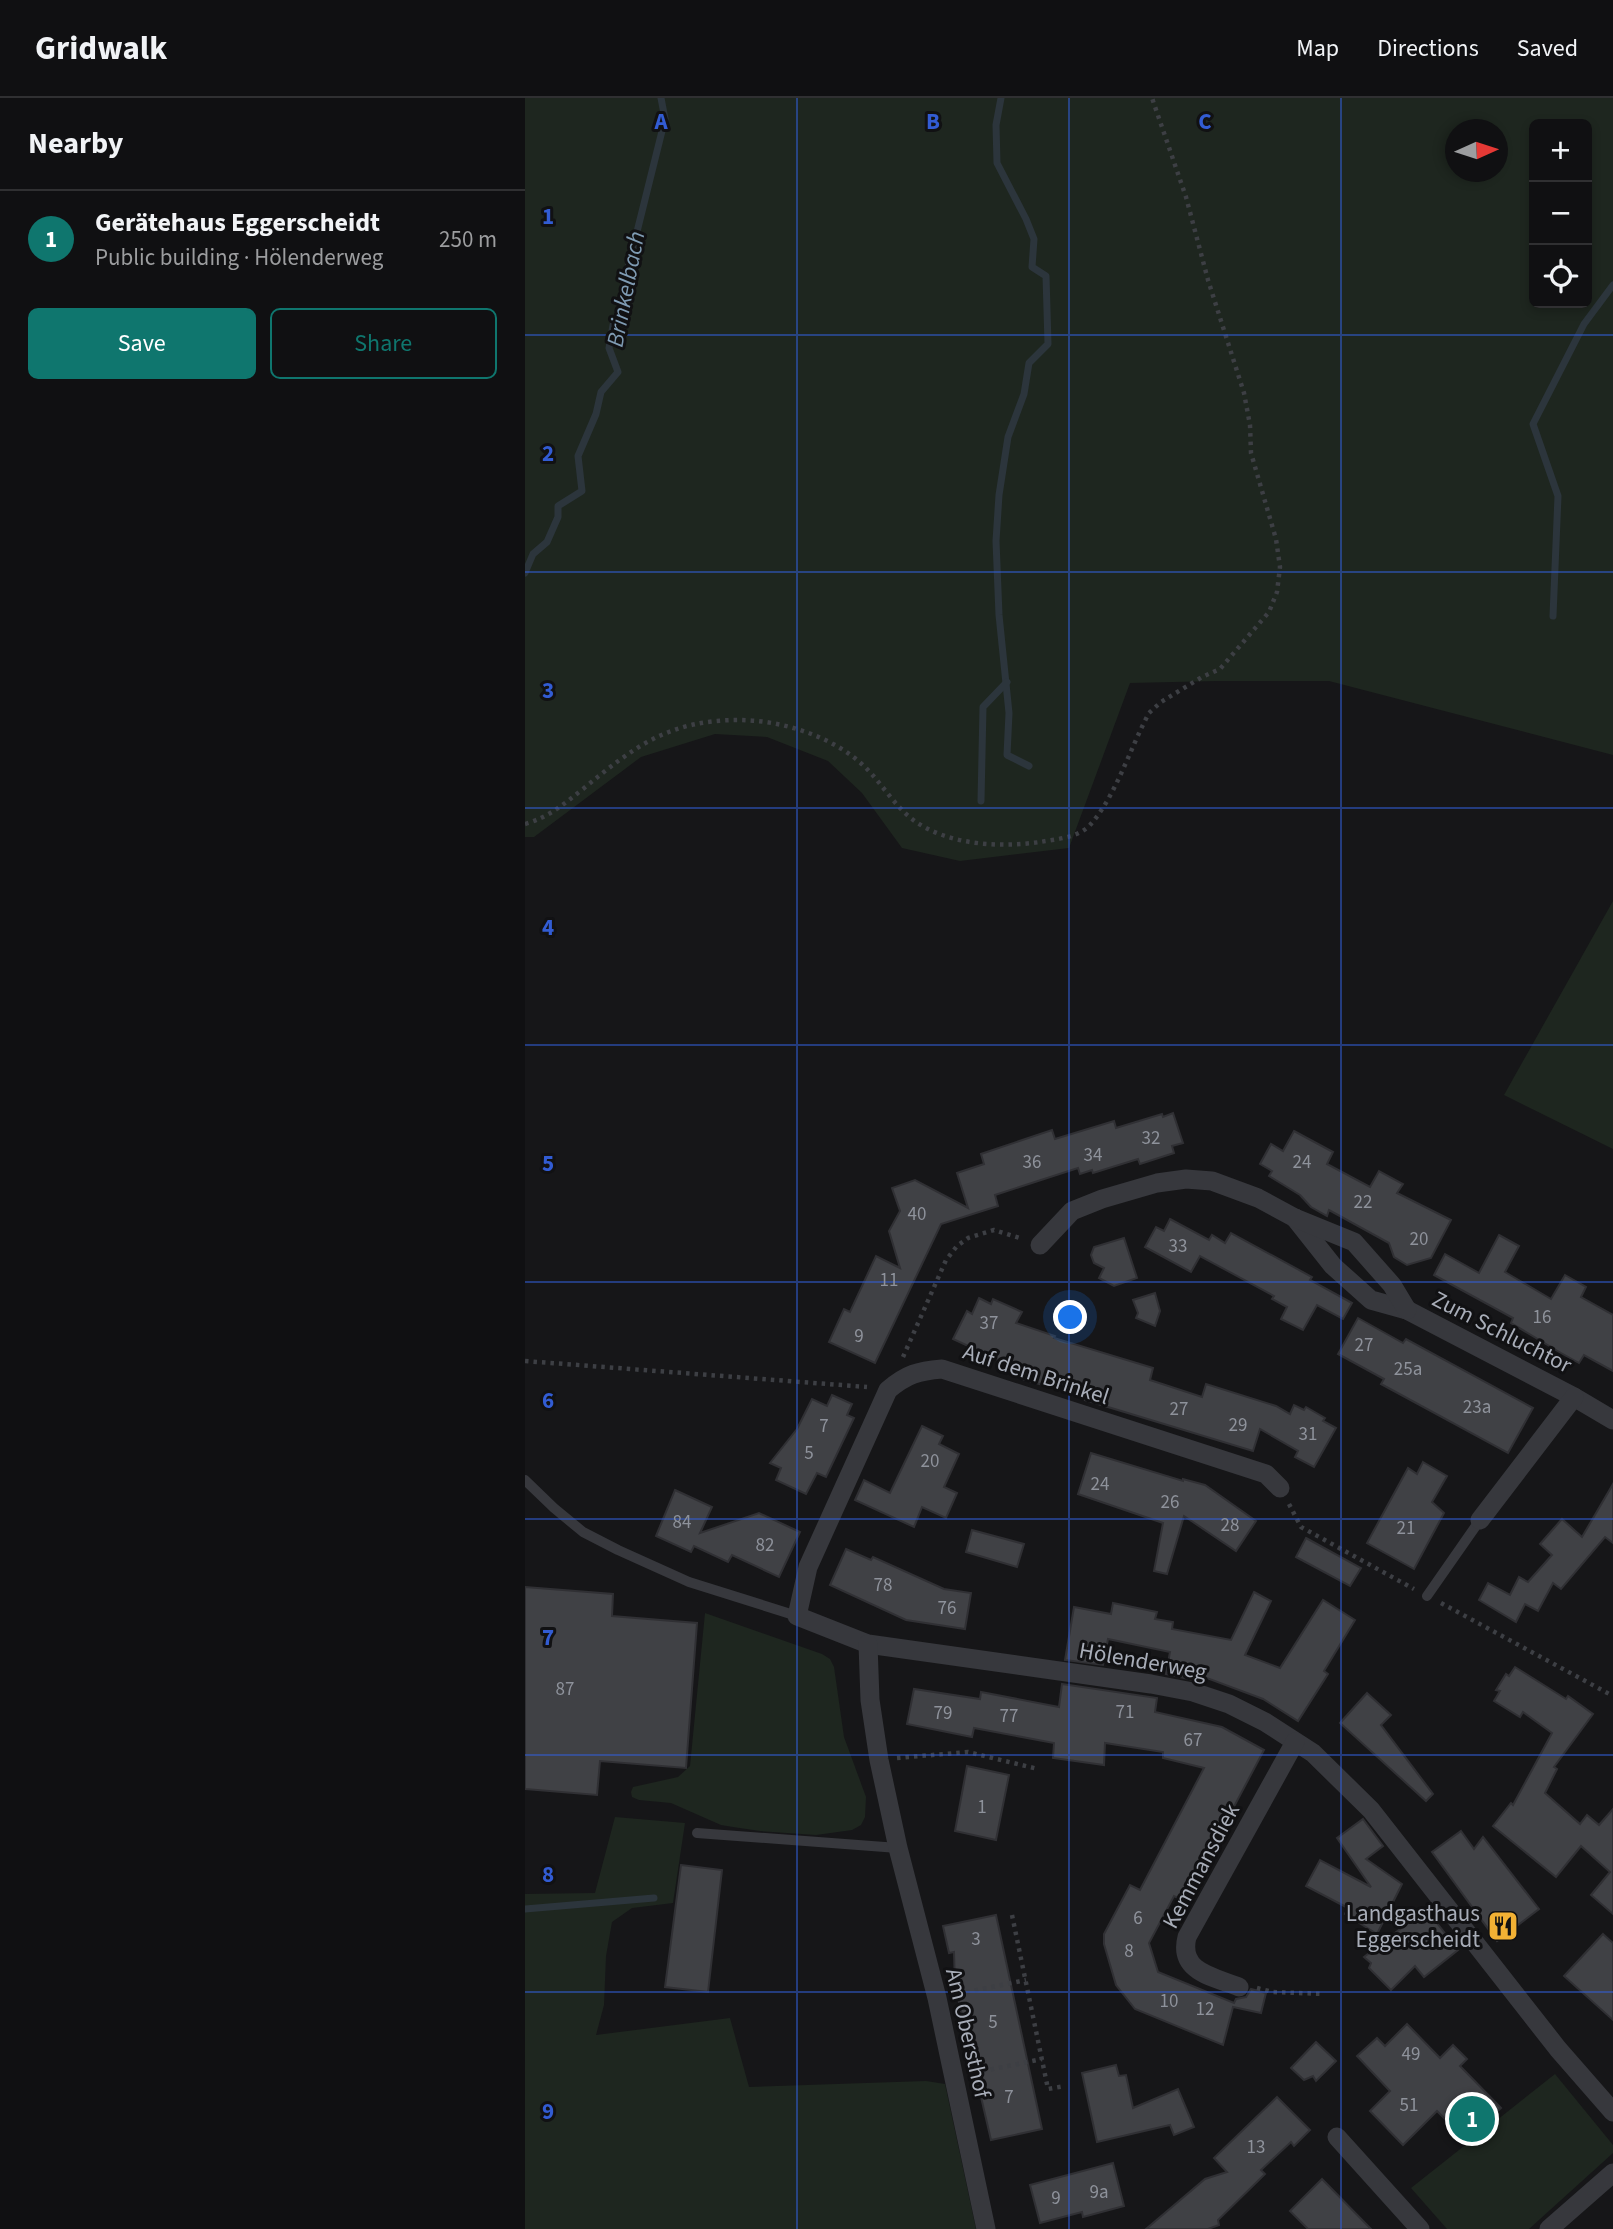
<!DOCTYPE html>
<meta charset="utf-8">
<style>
body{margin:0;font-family:"Source Sans 3",sans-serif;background:#1e1e20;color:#f1f3f6}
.controls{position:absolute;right:21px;top:21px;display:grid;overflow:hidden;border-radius:10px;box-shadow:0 4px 10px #0003}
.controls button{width:63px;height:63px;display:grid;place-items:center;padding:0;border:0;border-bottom:2px solid #303032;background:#101012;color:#f1f3f6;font:35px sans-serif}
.compass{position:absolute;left:920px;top:21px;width:63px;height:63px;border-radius:50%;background:#101012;box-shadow:0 4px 10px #0003;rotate:87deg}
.you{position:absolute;left:546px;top:1220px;width:24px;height:24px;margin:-18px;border:5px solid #fff;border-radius:50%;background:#1a73e8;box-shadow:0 0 0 10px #1a73e833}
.badge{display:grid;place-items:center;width:46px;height:46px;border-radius:50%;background:#0f766e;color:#fff;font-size:23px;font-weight:700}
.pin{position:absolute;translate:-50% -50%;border:4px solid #fff;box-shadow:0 2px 7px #0006}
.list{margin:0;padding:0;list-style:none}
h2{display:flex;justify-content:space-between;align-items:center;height:91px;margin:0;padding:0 28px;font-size:30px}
h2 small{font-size:23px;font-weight:400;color:#9c9d9f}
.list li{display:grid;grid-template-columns:46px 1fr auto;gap:21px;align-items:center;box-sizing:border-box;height:98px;padding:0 28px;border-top:2px solid #303032}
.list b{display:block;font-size:26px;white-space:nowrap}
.list p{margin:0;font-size:23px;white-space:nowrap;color:#9c9d9f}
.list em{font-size:23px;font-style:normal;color:#9c9d9f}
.actions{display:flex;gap:14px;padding:21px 28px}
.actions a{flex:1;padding:16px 0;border:2px solid #0f766e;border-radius:10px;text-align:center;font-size:24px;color:#0f766e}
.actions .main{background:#0f766e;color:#fff}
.icon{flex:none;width:38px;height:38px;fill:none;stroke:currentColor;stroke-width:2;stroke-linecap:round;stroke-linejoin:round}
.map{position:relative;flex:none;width:1088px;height:2131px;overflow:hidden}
header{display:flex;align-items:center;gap:42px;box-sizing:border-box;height:98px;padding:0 35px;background:#101012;border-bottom:2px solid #303032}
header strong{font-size:33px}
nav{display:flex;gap:38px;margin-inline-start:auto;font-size:24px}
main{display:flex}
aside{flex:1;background:#101012}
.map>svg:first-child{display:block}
.green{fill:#1e261f;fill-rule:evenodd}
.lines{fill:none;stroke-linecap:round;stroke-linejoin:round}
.stream{stroke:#2c353c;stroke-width:7}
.building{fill:#404145;stroke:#303034;stroke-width:2}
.path{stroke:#3d3f44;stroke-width:4.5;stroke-dasharray:3.5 5;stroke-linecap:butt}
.lane{stroke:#37383d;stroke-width:10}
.street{stroke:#37383d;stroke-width:19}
.grid{fill:none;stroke:#325cd3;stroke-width:2;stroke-opacity:0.55}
.labels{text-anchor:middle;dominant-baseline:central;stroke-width:6;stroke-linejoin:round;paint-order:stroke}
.number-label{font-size:19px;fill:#8e929b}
.street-label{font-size:23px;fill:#a8adb8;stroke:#111113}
.poi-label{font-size:23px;fill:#a8adb8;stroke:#111113;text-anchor:end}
.water-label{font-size:24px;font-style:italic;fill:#7f9bb3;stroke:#111113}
.grid-label{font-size:23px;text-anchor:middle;font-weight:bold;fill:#325cd3;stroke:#111113;stroke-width:6;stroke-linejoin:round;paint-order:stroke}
</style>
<header>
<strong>Gridwalk</strong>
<nav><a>Map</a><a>Directions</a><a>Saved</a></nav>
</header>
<main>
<aside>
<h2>Nearby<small></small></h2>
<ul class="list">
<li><span class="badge">1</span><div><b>Gerätehaus Eggerscheidt</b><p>Public building · Hölenderweg</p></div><em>250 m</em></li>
</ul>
<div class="actions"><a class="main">Save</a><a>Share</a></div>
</aside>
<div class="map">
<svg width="1088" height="2131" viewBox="0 0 1088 2131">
<rect width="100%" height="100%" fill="#161618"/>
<g class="green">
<path d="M0 0H1088V657L804 583H692L605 585 544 750 435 763 377 750 337 695 303 663 242 639 190 636 116 659 9 739H0ZM1009 26H1062V205H1009ZM930 32H972V74H930Z"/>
<path d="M1088 803V1051L979 997Z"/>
<path d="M180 1515 297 1556 305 1561 309 1569 319 1639 341 1699 340 1719 336 1727 327 1732 291 1737 235 1733 208 1729 196 1727 146 1705 114 1702 107 1699 106 1694 108 1689 153 1679 165 1668Z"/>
<path d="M90 1719 160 1725 148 1805 107 1810 87 1824 81 1858 79 1907 71 1937 205 1920 224 1989 401 1983 420 1986 451 2131H0V1796L70 1795Z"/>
<path d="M1030 1976 1088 2047V2055L1004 2131H922L886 2090Z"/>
</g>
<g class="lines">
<g class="stream">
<path d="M476 0 471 27 472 65 501 121 509 141 507 169 521 178 523 246 504 265 499 296 483 339 474 397 471 443 474 517 484 615 482 657 504 668"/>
<path d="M0 475 8 456 22 444 33 419V408L57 393 53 358 71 316 76 294 93 274 84 250 88 227 101 208V178L140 21 136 0"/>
<path d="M1028 518 1033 398 1008 326 1059 226 1088 187"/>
<path d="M456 703 458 609 482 584"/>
<path d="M0 1811 129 1800"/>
</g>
</g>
<g class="building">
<path d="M648 1015 658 1045 647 1048 649 1055 615 1066 613 1061 568 1075 567 1072 555 1076 553 1070 470 1097 473 1108 416 1126 350 1265 304 1244 319 1211 325 1214 351 1158 375 1170 364 1133 375 1113 367 1090 390 1082 443 1110 432 1075 459 1066 456 1056 527 1032 530 1041 589 1023 591 1030 637 1016 638 1019Z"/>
<path d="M769 1033 808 1054 802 1066 845 1089 854 1073 878 1086 872 1095 926 1122 906 1160 882 1167 869 1159 864 1145 804 1112 802 1118 786 1109 775 1097 744 1078 747 1073 735 1066 746 1046 758 1053Z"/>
<path d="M645 1121 684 1142 687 1137 700 1145 706 1135 787 1179 785 1182 827 1205 818 1221 792 1207 778 1232 756 1221 762 1209 747 1201 749 1198 675 1158 666 1174 620 1149 631 1129 639 1133Z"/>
<path d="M974 1137 994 1148 980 1174 1026 1201 1040 1177 1061 1189 1056 1199 1088 1217V1273L1059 1257 1054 1265 1036 1255 986 1225 988 1220 909 1177 920 1156 954 1175Z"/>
<path d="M599 1140 612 1180 589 1188 574 1180 579 1170 569 1165 566 1157 569 1149Z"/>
<path d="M630 1195 635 1213 630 1228 611 1220 613 1215 608 1202Z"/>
<path d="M454 1200 466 1206 468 1201 497 1214 491 1225 530 1238 529 1240 628 1270 625 1282 677 1299 681 1286 751 1308 765 1316 769 1307 779 1312 781 1309 800 1320 798 1323 811 1330 789 1369 770 1359 773 1353 735 1331 728 1353 560 1302 563 1295 527 1284 525 1289 497 1281 499 1274 428 1241 442 1213 447 1216Z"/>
<path d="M833 1220 878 1245 881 1241 1008 1310 983 1355 856 1286 859 1281 813 1256Z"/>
<path d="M307 1297 327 1306 322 1317 329 1320 301 1379 292 1375 281 1396 251 1382 256 1370 245 1365 272 1331 287 1301 302 1308Z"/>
<path d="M397 1328 418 1338 414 1346 434 1356 419 1389 432 1395 421 1420 397 1409 389 1429 330 1402 339 1382 365 1395Z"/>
<path d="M566 1355 658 1383V1381L680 1387 731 1423 711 1453 659 1418 642 1476 629 1473 638 1425 553 1396Z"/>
<path d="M898 1364 922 1378 907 1404 919 1415 889 1471 842 1445 883 1370 892 1376Z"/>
<path d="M1088 1386V1445L1080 1439 1036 1491 1028 1485 1013 1513 1000 1506 991 1524 954 1502 963 1485 985 1497 994 1479 1003 1484 1027 1457 1015 1446 1037 1421 1057 1439Z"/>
<path d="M150 1392 187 1409 175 1435 234 1415 275 1434 254 1479 207 1457 203 1464 169 1448 166 1454 131 1438Z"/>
<path d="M447 1432 499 1446 492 1469 441 1454Z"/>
<path d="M781 1440 836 1470 825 1488 771 1459Z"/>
<path d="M321 1451 346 1462 348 1459 419 1491 446 1495 440 1531 381 1522 305 1487Z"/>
<path d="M0 1489 88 1496 87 1518 172 1525 161 1670 75 1663 72 1697 0 1691Z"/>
<path d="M729 1494 746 1503 720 1557 755 1570 798 1502 830 1522 799 1573 803 1576 773 1623 738 1601 674 1577 673 1583 641 1576 645 1554 583 1541 578 1567 540 1562 549 1509 586 1516 588 1505 632 1514 630 1521 648 1524 647 1531 706 1542Z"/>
<path d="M990 1569 1041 1601 1043 1598 1068 1616 1029 1669 1032 1671 1020 1695 1055 1726 1062 1717 1074 1727 1088 1711V1816L1066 1797 1085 1774 1056 1748 1031 1779 968 1728 986 1705 988 1707 1027 1635 998 1614 995 1619 969 1603 975 1593 971 1592 981 1576 984 1578Z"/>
<path d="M537 1586 632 1600 630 1614 697 1629 739 1652 659 1803 649 1798 624 1845 633 1874 709 1905 711 1901 721 1899 726 1891 741 1895 736 1915 708 1909 698 1947 610 1911 591 1887 579 1846V1836L605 1787 615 1792 679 1670 638 1660V1654L580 1645 579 1667 528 1660 529 1645 449 1630 447 1639 382 1626 389 1591 455 1601 456 1594 534 1609Z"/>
<path d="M842 1595 866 1617 856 1627 908 1696 901 1703 815 1625Z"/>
<path d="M442 1668 484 1677 471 1742 430 1733Z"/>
<path d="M838 1721 858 1748 841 1761 877 1786 852 1836 820 1816 823 1810 781 1788 795 1762 846 1789 812 1740Z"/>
<path d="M936 1733 949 1751 958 1739 1014 1811 972 1843 907 1754Z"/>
<path d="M156 1767 197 1772 183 1894 140 1889Z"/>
<path d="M901 1811 933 1852 899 1879 890 1868 866 1892 844 1870 846 1865 839 1859Z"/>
<path d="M471 1817 517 2031 466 2042 430 1887 429 1854 424 1855 418 1828Z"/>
<path d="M1078 1836 1088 1845V1922L1039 1878Z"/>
<path d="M882 1926 915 1960 928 1947 942 1961 935 1968 976 2010 942 2043 912 2013 878 2047 845 2013 865 1993 832 1958 852 1940 860 1948Z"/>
<path d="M791 1944 811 1963 791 1983 788 1978 779 1982 766 1970Z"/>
<path d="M591 1967 594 1978 601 1977 608 2010 653 1991 669 2029 649 2037 645 2027 572 2044 557 1975Z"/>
<path d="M752 1999 785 2032 769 2048 766 2044 736 2072 740 2076 693 2122 694 2127 683 2131H621L680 2081 702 2074 689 2060Z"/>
<path d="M588 2065 599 2108 558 2119 557 2114 515 2125 505 2087Z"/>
<path d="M797 2081 846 2131H783L765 2113Z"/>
</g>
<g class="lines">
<g class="path">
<path d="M0 726C24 719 39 706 58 691 110 648 144 622 214 622 257 622 310 639 341 670 357 686 369 707 387 721 421 747 474 750 515 744 531 741 553 740 565 727 591 698 605 650 624 615L636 604 677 579 695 571 744 514 752 494 755 469 751 441 726 355 725 327 719 295 683 182 661 99 627 0"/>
<path d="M378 1259 421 1162 432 1148 443 1140 469 1132 498 1141"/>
<path d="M0 1263 342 1289"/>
<path d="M764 1406 776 1429 889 1491"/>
<path d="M916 1505 1088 1598"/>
<path d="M372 1660 443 1654 513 1671"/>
<path d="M487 1817 523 1991 540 1988"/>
<path d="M732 1890 748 1894 799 1896"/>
<path d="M433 1896 501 1882"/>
<path d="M449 1975 517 1961"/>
</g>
<g class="lane">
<path d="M0 1382 29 1410 58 1434 93 1452 164 1484 272 1518"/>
<path d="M902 1498 955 1422"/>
<path d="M172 1735 373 1750"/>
</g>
<g class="street">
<path d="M770 1120 808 1168 846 1202 882 1212 1049 1299 1088 1322"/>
<path d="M515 1147 547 1113 577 1101 632 1085 661 1081 687 1083 733 1100 770 1120 829 1144 867 1187 882 1212"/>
<path d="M755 1390 741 1376 417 1271C393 1273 382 1276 363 1292L283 1469 272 1518 343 1546 626 1586 668 1594 704 1606 740 1624 788 1655 846 1712 1033 1951 1088 2014"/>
<path d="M955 1422 1049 1299"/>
<path d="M343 1546 345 1602 354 1662 373 1750 412 1900 461 2131"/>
<path d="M714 1889C689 1879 653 1874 662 1839L770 1644"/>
<path d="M812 2039 895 2131"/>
<path d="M1024 2131 1088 2075"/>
</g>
</g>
<path class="grid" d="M272 0V2131M544 0V2131M816 0V2131M0 237H1088M0 474H1088M0 710H1088M0 947H1088M0 1184H1088M0 1421H1088M0 1657H1088M0 1894H1088"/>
<defs>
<g id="restaurant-square" transform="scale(1.575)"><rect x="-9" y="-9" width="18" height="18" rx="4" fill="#f2b134" stroke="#111113"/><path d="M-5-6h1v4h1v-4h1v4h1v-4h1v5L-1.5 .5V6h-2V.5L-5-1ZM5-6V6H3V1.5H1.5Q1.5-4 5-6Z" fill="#111"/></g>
</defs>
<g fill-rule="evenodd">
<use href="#restaurant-square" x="978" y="1828"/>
</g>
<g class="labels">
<g class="number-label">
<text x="626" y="1040">32</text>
<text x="568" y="1057">34</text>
<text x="507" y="1064">36</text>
<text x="777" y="1064">24</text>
<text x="838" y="1104">22</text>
<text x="392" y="1116">40</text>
<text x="894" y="1141">20</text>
<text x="653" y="1148">33</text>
<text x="364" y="1182">11</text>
<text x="1017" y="1219">16</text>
<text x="464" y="1225">37</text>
<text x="334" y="1238">9</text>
<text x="839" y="1247">27</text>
<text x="883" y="1271">25a</text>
<text x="952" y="1309">23a</text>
<text x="654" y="1311">27</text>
<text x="713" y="1327">29</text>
<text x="299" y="1328">7</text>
<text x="783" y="1336">31</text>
<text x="284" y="1355">5</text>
<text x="405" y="1363">20</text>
<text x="575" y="1386">24</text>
<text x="645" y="1404">26</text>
<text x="157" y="1424">84</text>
<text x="705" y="1427">28</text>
<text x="881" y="1430">21</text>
<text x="240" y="1447">82</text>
<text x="358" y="1487">78</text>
<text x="422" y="1510">76</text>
<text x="40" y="1591">87</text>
<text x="600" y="1614">71</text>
<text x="418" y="1615">79</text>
<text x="484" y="1618">77</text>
<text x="668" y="1642">67</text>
<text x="457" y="1709">1</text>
<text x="613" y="1820">6</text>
<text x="451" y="1841">3</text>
<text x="604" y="1853">8</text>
<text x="644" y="1903">10</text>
<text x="680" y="1911">12</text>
<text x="468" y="1924">5</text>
<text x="886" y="1956">49</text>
<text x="484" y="1999">7</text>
<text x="884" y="2007">51</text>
<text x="731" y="2049">13</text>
<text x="574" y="2094">9a</text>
<text x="531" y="2100">9</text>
</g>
<g class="street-label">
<text transform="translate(977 1234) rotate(27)">Zum Schluchtor</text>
<text transform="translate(511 1276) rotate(18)">Auf dem Brinkel</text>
<text transform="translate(618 1563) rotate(10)">Hölenderweg</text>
<text transform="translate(676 1768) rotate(-62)">Kemmansdiek</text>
<text transform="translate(443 1935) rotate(77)">Am Obersthof</text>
</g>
<g class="poi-label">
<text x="955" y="1815">Landgasthaus<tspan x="955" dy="26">Eggerscheidt</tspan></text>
</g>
<g class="water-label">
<text transform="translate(101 191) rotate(-79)">Brinkelbach</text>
</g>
</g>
<g class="grid-label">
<text x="136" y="31">A</text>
<text x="408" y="31">B</text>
<text x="680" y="31">C</text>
<text x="23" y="126">1</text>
<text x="23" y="363">2</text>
<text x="23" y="600">3</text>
<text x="23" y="837">4</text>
<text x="23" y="1073">5</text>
<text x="23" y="1310">6</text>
<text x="23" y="1547">7</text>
<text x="23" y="1784">8</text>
<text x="23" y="2021">9</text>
</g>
</svg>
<div class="controls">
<button>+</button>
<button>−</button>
<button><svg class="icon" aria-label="locate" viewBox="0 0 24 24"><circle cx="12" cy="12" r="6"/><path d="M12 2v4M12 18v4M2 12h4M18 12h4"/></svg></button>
</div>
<svg class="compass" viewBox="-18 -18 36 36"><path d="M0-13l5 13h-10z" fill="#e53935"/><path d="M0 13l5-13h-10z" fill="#9c9d9f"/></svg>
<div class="you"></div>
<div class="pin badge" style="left:947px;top:2021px">1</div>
</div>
</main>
